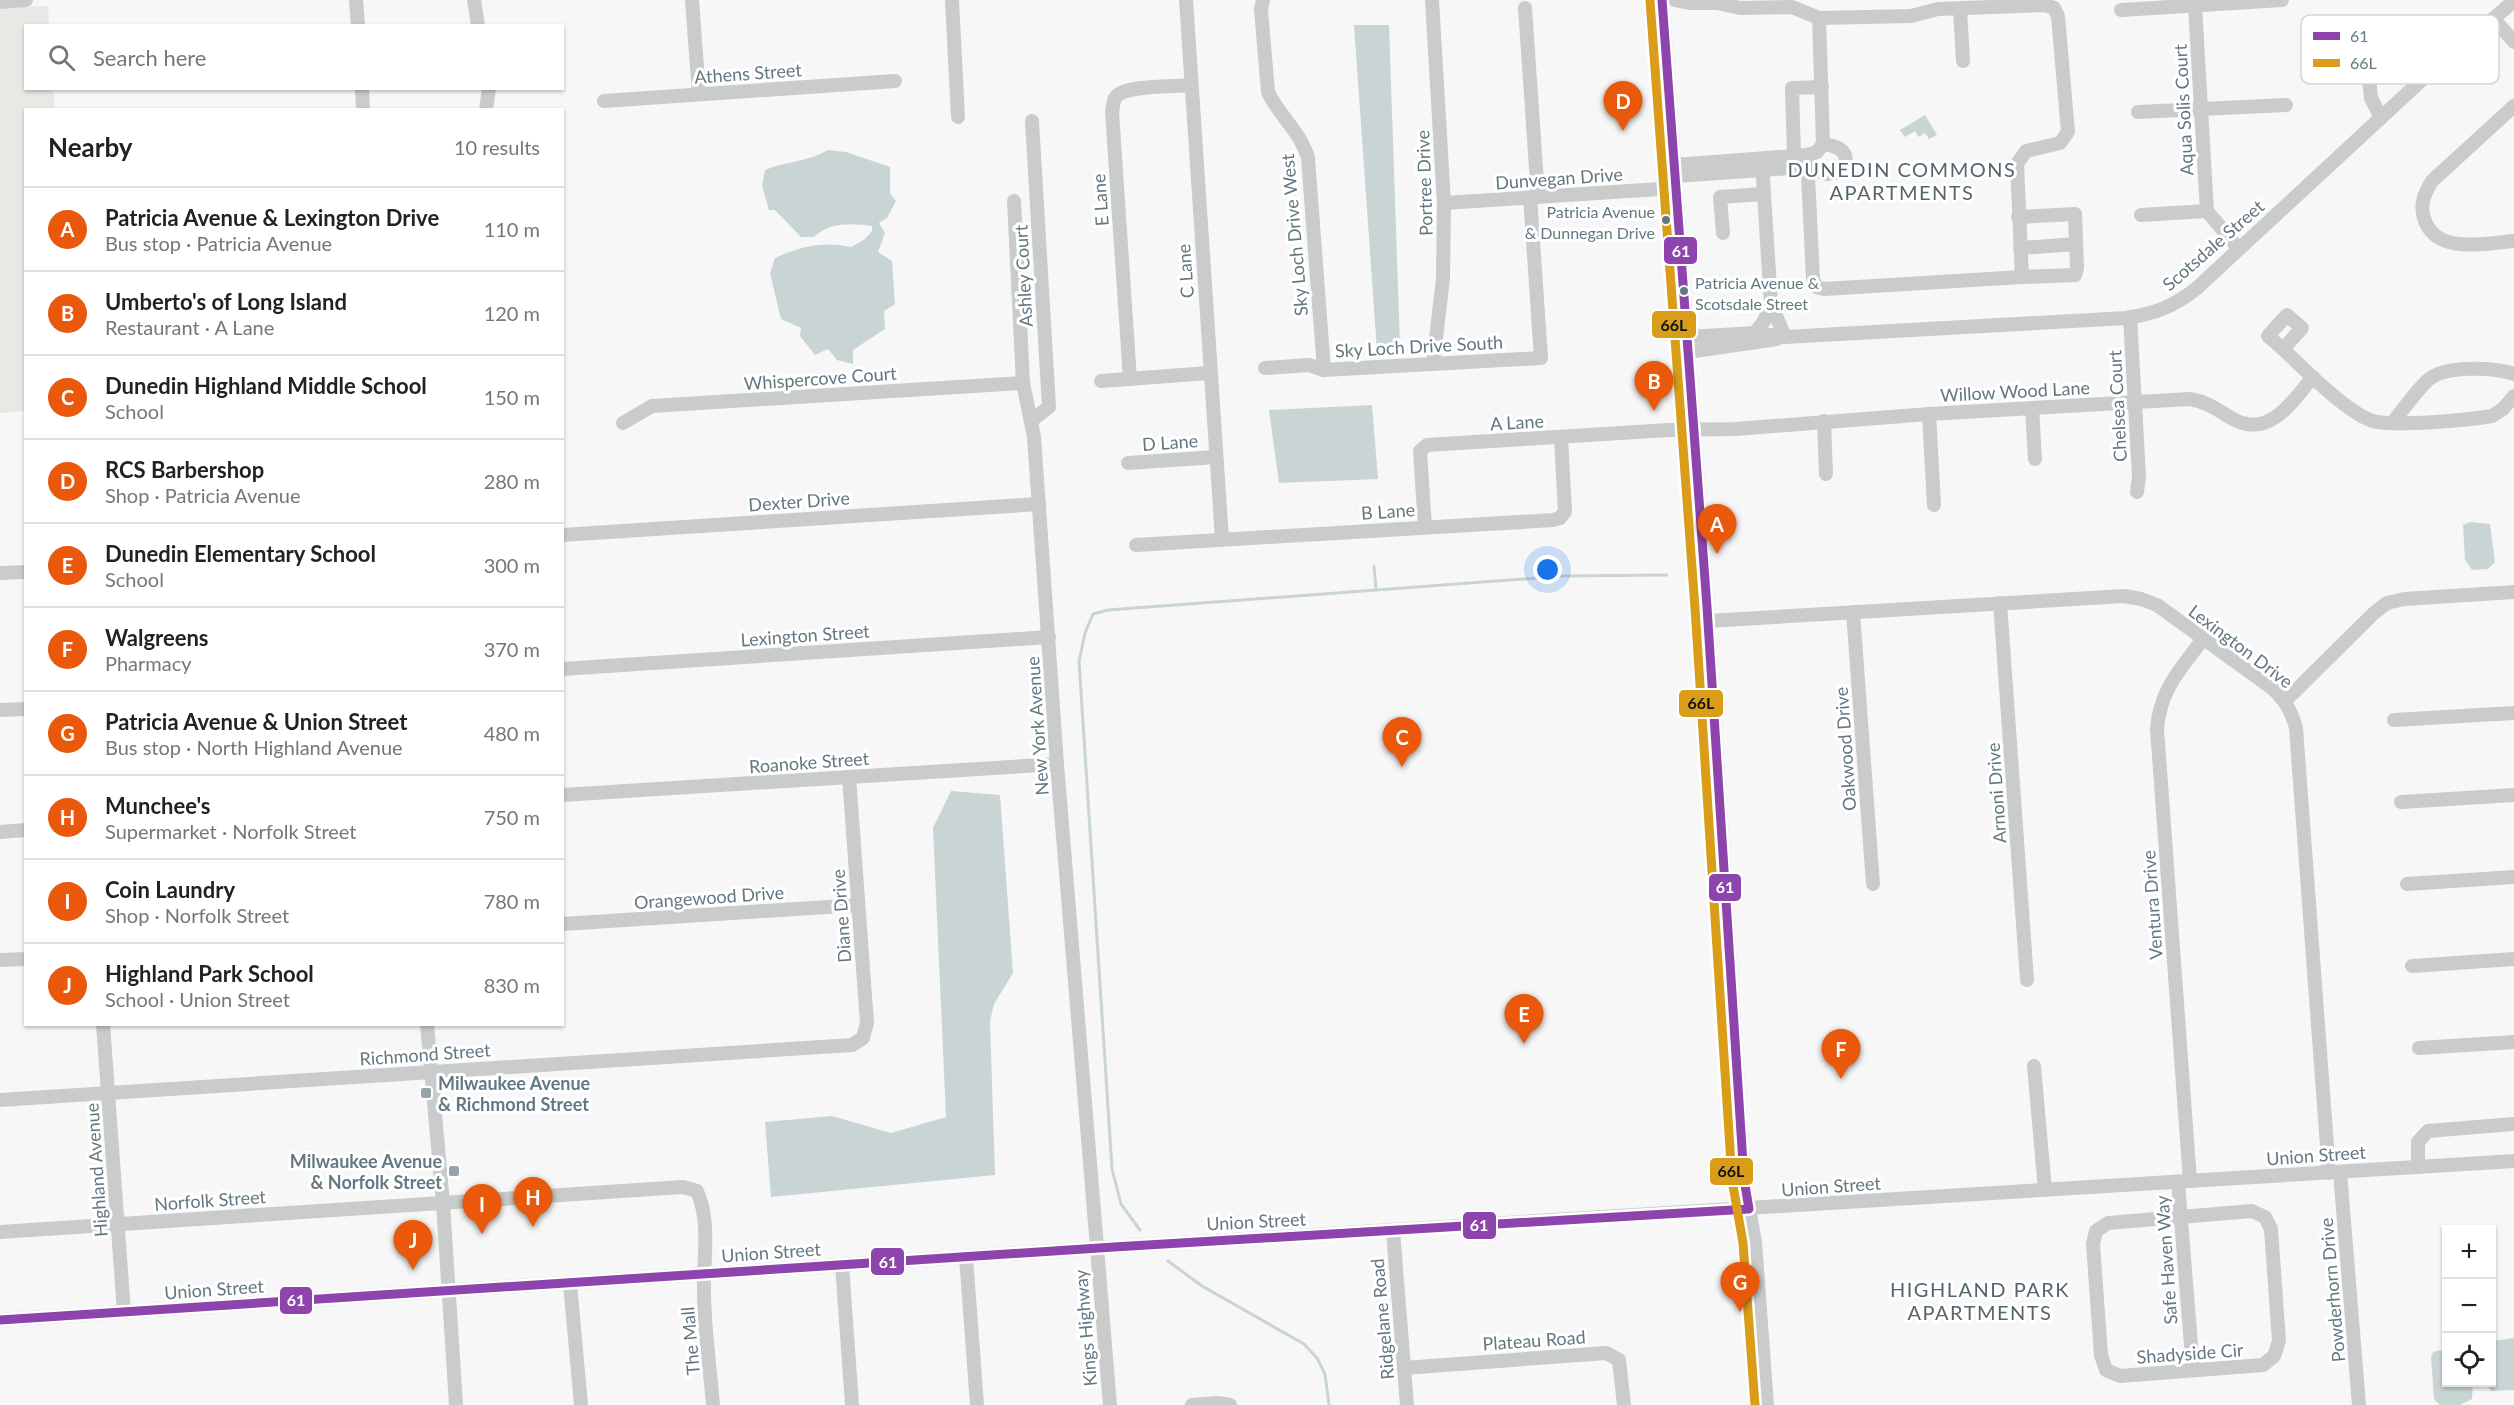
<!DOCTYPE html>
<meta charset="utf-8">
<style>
body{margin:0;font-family:Lato,sans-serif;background:#f2f2f2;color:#222}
.controls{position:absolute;right:18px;bottom:18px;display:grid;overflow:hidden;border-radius:0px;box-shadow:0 2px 4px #0004}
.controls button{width:54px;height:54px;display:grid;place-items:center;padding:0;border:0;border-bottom:2px solid #e0e0e0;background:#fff;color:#222;font:30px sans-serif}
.you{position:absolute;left:1548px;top:570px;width:21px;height:21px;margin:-15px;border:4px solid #fff;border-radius:50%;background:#1a73e8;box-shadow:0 0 0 9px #1a73e833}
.badge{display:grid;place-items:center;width:39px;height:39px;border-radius:50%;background:#ea580c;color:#fff;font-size:20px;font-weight:700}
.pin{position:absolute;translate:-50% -50px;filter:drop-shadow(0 2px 3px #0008)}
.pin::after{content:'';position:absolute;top:32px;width:21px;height:18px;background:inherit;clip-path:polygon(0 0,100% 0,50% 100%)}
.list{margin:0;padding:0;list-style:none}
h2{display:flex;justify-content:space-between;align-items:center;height:78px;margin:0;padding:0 24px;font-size:26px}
h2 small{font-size:20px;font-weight:400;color:#767676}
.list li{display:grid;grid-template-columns:39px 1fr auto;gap:18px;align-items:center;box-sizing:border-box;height:84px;padding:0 24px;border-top:2px solid #e0e0e0}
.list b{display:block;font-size:22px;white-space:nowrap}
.list p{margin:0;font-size:20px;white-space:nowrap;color:#767676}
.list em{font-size:20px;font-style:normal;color:#767676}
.icon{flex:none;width:33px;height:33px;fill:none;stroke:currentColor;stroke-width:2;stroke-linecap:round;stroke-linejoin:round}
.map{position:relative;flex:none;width:2514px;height:1405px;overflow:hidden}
.search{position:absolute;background:#fff;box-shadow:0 2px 4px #0004;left:24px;top:24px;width:540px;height:66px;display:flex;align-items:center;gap:15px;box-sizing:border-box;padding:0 21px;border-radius:0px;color:#767676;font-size:22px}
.panel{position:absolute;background:#fff;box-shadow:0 2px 4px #0004;left:24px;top:108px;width:540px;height:918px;border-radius:0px}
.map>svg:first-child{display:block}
.green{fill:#e6e9e4}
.water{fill:#c9d4d5}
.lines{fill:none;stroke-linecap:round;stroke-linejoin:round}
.stream{stroke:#c9d4d5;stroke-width:3}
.minor{stroke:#cacccc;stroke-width:14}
.bus-1-casing{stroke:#fff;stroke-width:14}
.bus-2-casing{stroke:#fff;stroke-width:14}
.bus-1{stroke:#8e44ad;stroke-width:9}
.bus-2{stroke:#d99d1a;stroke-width:9}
.bus-dot{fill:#637881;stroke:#fff;stroke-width:2}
.poi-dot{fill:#97a4aa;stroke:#fff;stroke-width:2}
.labels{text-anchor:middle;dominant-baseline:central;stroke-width:6;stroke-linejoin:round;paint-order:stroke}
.bus-label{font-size:16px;fill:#637881;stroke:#fff;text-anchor:end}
.street-label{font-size:18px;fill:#637881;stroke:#fff}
.poi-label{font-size:18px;font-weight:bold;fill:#637881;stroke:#fff;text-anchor:start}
.neighbourhood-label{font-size:20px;letter-spacing:1.5px;fill:#55656c;stroke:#fff}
.key{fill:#fff;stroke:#d0d6d9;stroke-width:1.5}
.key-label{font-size:16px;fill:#637881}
.line-badge{stroke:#fff;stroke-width:2}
.badge-label{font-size:16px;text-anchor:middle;font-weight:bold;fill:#fff}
.pale-badge-label{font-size:16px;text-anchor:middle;font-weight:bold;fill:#111}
</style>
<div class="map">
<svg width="2514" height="1405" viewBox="0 0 2514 1405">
<rect width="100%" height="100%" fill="#f7f7f7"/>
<path class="green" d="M48 6 49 25 26 26V88L53 89 55 109 26 110 25 411 0 413V8Z"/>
<g class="water">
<path d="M1354 25H1389L1400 347 1377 351Z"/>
<path d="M1925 115 1937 135 1929 139 1925 133 1919 137 1915 131 1905 137 1900 130Z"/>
<path d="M828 150 846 152 890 167V193L896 201 887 218 879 223 885 233 878 252 892 261 895 304 884 311 885 329 853 350V364L837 360 828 349 815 355 800 336 801 328 781 319 770 273 775 258C801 246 823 241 851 247L864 240 872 231V226C852 223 828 222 814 237H801L775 210H769L762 186 765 170C786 161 808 162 828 150Z"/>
<path d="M1372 405 1378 479 1279 483 1269 410Z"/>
<path d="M2470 522 2490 524 2495 562 2488 569 2472 570 2465 560 2463 525Z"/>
<path d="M951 791 1000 795 1013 973 994 1004 990 1021 995 1175 771 1197 765 1122 832 1116 891 1133 946 1117 933 828Z"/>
<path d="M2514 1338V1390L2491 1391 2486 1383 2492 1382V1341Z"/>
<path d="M2446 1349V1382L2473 1383 2472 1399 2460 1405H2440L2434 1399 2431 1357 2433 1352Z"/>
</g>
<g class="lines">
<g class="stream">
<path d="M1374 566 1376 589"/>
<path d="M1140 1230 1121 1204 1112 1169 1079 661 1085 633 1093 614 1108 610 1564 576 1667 575"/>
<path d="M1168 1261 1202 1286 1304 1344 1317 1358 1325 1374 1329 1405"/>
</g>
<g class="minor">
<path d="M356 0 358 26"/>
<path d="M474 0 478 26"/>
<path d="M692 0 699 94"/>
<path d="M952 0 958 117"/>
<path d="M1186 0 1222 539"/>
<path d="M1263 0 1261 9 1268 92C1279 116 1301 132 1308 158L1324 370"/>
<path d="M1432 0 1444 203 1443 278 1433 364"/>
<path d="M1662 0 1707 607 1744 1179 1755 1242 1767 1405"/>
<path d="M1675 0 1691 3H1717L1740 8 1792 7 1819 18 1911 16 1938 9 2045 5 2054 8 2058 16 2068 132 2060 143 2026 151 2017 164 2022 277 1824 289 1816 287 1813 279 1807 155"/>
<path d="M0 2 26 0"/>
<path d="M2195 6 2207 211"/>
<path d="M1525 8 1538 197"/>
<path d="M1960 9 1963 61"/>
<path d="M2121 10 2282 0"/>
<path d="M2494 19 2514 42"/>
<path d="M362 88 363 110"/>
<path d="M604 101 895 81"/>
<path d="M2514 106 2432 181C2424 194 2419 206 2425 221 2438 255 2486 243 2514 241"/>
<path d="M486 110 489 88"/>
<path d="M2138 112 2286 105"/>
<path d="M2381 118 2371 98 2369 78 2371 42 2382 33H2389L2399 40 2426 76"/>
<path d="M1794 155 1792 88 1822 87"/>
<path d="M1762 162 1771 304 1785 337"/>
<path d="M1674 165 1807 155 1817 152 1823 144 1819 18"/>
<path d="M1675 176 1807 167 1826 174 1840 172 1846 163C1847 149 1836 146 1823 144"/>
<path d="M1014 201 1023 383 1034 437 1057 764 1110 1405"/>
<path d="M1444 203 1676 188"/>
<path d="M2207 211 2239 249"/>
<path d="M2141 215 2207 211"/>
<path d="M2018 217 2075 214 2077 268 2075 275 2022 277"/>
<path d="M1723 233 1720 197 1764 194"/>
<path d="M2020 248 2076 244"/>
<path d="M2287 315 2302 328 2283 349 2268 336Z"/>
<path d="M2130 317 2139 476 2137 492"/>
<path d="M1755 333 1764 321 1771 304"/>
<path d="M1687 337 1755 333 1785 337 2126 318C2154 314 2175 306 2197 288L2426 76 2514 1"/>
<path d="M2283 349C2303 368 2348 414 2373 421 2395 427 2468 420 2492 416L2503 409 2514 396"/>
<path d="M1688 352 1777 339"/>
<path d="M1265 368 1309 365 1324 370 1541 358 1530 197"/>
<path d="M1130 379 1112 112C1113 109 1113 102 1115 98 1124 84 1174 87 1191 85"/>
<path d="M1101 381 1209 373"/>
<path d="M2032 408 2035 459"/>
<path d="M1929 414 1934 505"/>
<path d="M1031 421 1049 407 1032 121"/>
<path d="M1824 421 1826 474"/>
<path d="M623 423 652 406 1023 383"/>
<path d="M2392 423C2404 409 2415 392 2428 380 2445 365 2494 367 2514 374"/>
<path d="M1128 463 1216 457"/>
<path d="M1425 527 1420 451 1427 445 1669 430 1736 429 1929 414 2190 399C2211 403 2218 411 2235 420 2271 438 2293 400 2313 377"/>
<path d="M562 535 1039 504"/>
<path d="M1136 545 1553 520 1560 518 1565 512 1561 438"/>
<path d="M0 573 26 572"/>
<path d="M2000 603 2027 980"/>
<path d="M1853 612 1873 884"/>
<path d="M1708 621 2124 596 2141 599 2157 605 2272 688C2285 700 2291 710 2296 728L2329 1173"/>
<path d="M562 669 1049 637"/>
<path d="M2285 701 2374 613 2387 603 2404 599 2514 592"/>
<path d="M0 710 26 709"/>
<path d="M2394 720 2514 713"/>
<path d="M562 795 1057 764"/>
<path d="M2401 802 2514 795"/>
<path d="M0 832 26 830"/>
<path d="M2407 884 2514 877"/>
<path d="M562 924 858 905"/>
<path d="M0 960 26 959"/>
<path d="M2412 966 2514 959"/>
<path d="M103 1024 124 1312"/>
<path d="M427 1024 443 1203 456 1405"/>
<path d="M2419 1048 2514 1042"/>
<path d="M2034 1066 2045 1190"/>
<path d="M0 1100 852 1045 863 1038 867 1023 849 777"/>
<path d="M2418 1167V1142L2428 1131 2514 1124"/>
<path d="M2340 1172 2359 1405"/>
<path d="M2190 1181 2157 729C2160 689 2181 669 2203 639"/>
<path d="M2178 1182 2193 1370"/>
<path d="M2252 1211 2265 1217 2271 1229 2279 1341 2274 1356 2263 1365 2120 1376 2106 1370 2101 1355 2093 1244 2096 1231 2108 1223Z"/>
<path d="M1393 1231 1407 1405"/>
<path d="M0 1232 683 1187 697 1191C711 1223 703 1257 704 1290 704 1328 710 1367 713 1405"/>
<path d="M966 1257 977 1405"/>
<path d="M842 1265 852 1405"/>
<path d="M570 1284 581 1405"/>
<path d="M0 1320 1114 1247 2514 1161"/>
<path d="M1404 1368 1606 1353 1619 1360 1624 1405"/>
<path d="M1192 1405 1218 1403 1230 1405"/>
</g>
<g class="bus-1-casing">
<path id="bus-1" d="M0 1320 1114 1247 1749 1209 1744 1179 1707 607 1662 0"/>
</g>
<g class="bus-2-casing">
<path id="bus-2" d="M1650 1 1695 608 1732 1180 1743 1243 1755 1405"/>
</g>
<use href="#bus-1" class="bus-1"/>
<use href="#bus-2" class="bus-2"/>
</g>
<g class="bus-dot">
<circle cx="1666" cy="220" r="5"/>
<circle cx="1684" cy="291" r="5"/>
</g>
<g class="poi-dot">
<rect x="420" y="1087" width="12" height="12" rx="3"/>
<rect x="448" y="1165" width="12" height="12" rx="3"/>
</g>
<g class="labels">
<g class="bus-label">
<text x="1655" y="211">Patricia Avenue<tspan x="1655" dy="21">&amp; Dunnegan Drive</tspan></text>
<text x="1695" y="282" text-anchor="start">Patricia Avenue &amp;<tspan x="1695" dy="21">Scotsdale Street</tspan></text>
</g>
<g class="street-label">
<text transform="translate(748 73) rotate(-4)">Athens Street</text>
<text transform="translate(2183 110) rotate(-93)">Aqua Solis Court</text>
<text transform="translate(1559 178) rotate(-4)">Dunvegan Drive</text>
<text transform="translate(1424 183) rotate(-92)">Portree Drive</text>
<text transform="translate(1100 200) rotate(-94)">E Lane</text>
<text transform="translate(1294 235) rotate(-95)">Sky Loch Drive West</text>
<text transform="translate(2213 245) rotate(-41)">Scotsdale Street</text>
<text transform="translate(1185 271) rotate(-94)">C Lane</text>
<text transform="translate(1023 276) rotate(-93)">Ashley Court</text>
<text transform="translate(1419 346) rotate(-3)">Sky Loch Drive South</text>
<text transform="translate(820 378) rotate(-4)">Whispercove Court</text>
<text transform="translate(2015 391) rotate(-3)">Willow Wood Lane</text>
<text transform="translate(2117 406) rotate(-93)">Chelsea Court</text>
<text transform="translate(1517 422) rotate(-3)">A Lane</text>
<text transform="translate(1170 442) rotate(-4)">D Lane</text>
<text transform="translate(799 501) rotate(-4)">Dexter Drive</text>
<text transform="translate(1388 511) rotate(-4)">B Lane</text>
<text transform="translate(805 635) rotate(-4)">Lexington Street</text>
<text transform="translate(2241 646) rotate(37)">Lexington Drive</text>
<text transform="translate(1037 726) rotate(-94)">New York Avenue</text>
<text transform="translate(1845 749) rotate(-94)">Oakwood Drive</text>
<text transform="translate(809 762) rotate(-4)">Roanoke Street</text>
<text transform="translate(1996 793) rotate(-94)">Arnoni Drive</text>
<text transform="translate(709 897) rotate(-4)">Orangewood Drive</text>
<text transform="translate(2152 905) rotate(-94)">Ventura Drive</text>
<text transform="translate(841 916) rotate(-94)">Diane Drive</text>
<text transform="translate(425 1054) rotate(-4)">Richmond Street</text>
<text transform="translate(2316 1155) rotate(-4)">Union Street</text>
<text transform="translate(96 1170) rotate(-94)">Highland Avenue</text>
<text transform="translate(1831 1186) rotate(-4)">Union Street</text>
<text transform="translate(210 1200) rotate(-4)">Norfolk Street</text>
<text transform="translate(1256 1221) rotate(-3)">Union Street</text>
<text transform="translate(771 1252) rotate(-4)">Union Street</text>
<text transform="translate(2166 1260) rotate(-94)">Safe Haven Way</text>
<text transform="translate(214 1289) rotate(-4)">Union Street</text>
<text transform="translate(2332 1290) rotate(-95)">Powderhorn Drive</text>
<text transform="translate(1382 1319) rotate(-95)">Ridgelane Road</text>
<text transform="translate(1085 1328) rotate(-95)">Kings Highway</text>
<text transform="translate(1534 1340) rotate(-4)">Plateau Road</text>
<text transform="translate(690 1341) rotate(-95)">The Mall</text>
<text transform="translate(2190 1353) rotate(-4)">Shadyside Cir</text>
</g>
<g class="poi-label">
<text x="438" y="1083">Milwaukee Avenue<tspan x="438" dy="21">&amp; Richmond Street</tspan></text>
<text x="442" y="1161" text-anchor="end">Milwaukee Avenue<tspan x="442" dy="21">&amp; Norfolk Street</tspan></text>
</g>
<g class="neighbourhood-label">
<text x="1902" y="169">DUNEDIN COMMONS<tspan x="1902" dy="23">APARTMENTS</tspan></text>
<text x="1980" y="1289">HIGHLAND PARK<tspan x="1980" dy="23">APARTMENTS</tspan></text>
</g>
</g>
<rect x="2301" y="15" width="198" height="69" rx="9" class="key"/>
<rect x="2313" y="32" width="27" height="8" fill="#8e44ad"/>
<rect x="2313" y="59" width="27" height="8" fill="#d99d1a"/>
<g class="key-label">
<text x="2350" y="42">61</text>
<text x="2350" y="69">66L</text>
</g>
<g class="line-badge">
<rect x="1663" y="236" width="35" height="29" rx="6" fill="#8e44ad"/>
<rect x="1651" y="310" width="46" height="29" rx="6" fill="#d99d1a"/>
<rect x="1678" y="689" width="46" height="29" rx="6" fill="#d99d1a"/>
<rect x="1708" y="873" width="34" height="29" rx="6" fill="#8e44ad"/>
<rect x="1709" y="1157" width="45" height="29" rx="6" fill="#d99d1a"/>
<rect x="1462" y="1211" width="35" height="29" rx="6" fill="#8e44ad"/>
<rect x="870" y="1247" width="35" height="29" rx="6" fill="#8e44ad"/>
<rect x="279" y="1286" width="34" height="29" rx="6" fill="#8e44ad"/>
</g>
<g class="badge-label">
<text x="1681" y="257">61</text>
<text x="1725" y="893">61</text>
<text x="1479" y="1231">61</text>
<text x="888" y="1268">61</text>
<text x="296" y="1306">61</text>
</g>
<g class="pale-badge-label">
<text x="1674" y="331">66L</text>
<text x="1701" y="709">66L</text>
<text x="1731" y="1177">66L</text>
</g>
</svg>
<div class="controls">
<button>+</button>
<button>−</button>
<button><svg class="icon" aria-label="locate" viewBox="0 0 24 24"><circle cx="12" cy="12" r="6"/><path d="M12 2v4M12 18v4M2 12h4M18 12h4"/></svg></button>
</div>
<div class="you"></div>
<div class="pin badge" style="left:1717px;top:554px">A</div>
<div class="pin badge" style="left:1654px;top:411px">B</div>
<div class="pin badge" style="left:1402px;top:767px">C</div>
<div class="pin badge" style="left:1623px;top:131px">D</div>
<div class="pin badge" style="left:1524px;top:1044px">E</div>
<div class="pin badge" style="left:1841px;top:1079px">F</div>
<div class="pin badge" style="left:1740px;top:1312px">G</div>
<div class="pin badge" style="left:533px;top:1227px">H</div>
<div class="pin badge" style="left:482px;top:1234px">I</div>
<div class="pin badge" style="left:413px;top:1270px">J</div>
<div class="search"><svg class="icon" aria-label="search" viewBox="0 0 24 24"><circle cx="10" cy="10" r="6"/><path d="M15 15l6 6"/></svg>Search here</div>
<section class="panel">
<h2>Nearby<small>10 results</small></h2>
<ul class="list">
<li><span class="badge">A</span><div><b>Patricia Avenue &amp; Lexington Drive</b><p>Bus stop · Patricia Avenue</p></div><em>110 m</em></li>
<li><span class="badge">B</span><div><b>Umberto's of Long Island</b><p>Restaurant · A Lane</p></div><em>120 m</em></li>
<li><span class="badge">C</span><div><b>Dunedin Highland Middle School</b><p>School</p></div><em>150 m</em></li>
<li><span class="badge">D</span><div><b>RCS Barbershop</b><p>Shop · Patricia Avenue</p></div><em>280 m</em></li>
<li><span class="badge">E</span><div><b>Dunedin Elementary School</b><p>School</p></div><em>300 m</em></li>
<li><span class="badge">F</span><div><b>Walgreens</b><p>Pharmacy</p></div><em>370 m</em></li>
<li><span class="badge">G</span><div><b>Patricia Avenue &amp; Union Street</b><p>Bus stop · North Highland Avenue</p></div><em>480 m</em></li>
<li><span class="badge">H</span><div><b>Munchee's</b><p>Supermarket · Norfolk Street</p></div><em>750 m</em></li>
<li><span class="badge">I</span><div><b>Coin Laundry</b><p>Shop · Norfolk Street</p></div><em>780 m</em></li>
<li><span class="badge">J</span><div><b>Highland Park School</b><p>School · Union Street</p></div><em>830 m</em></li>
</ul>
</section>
</div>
